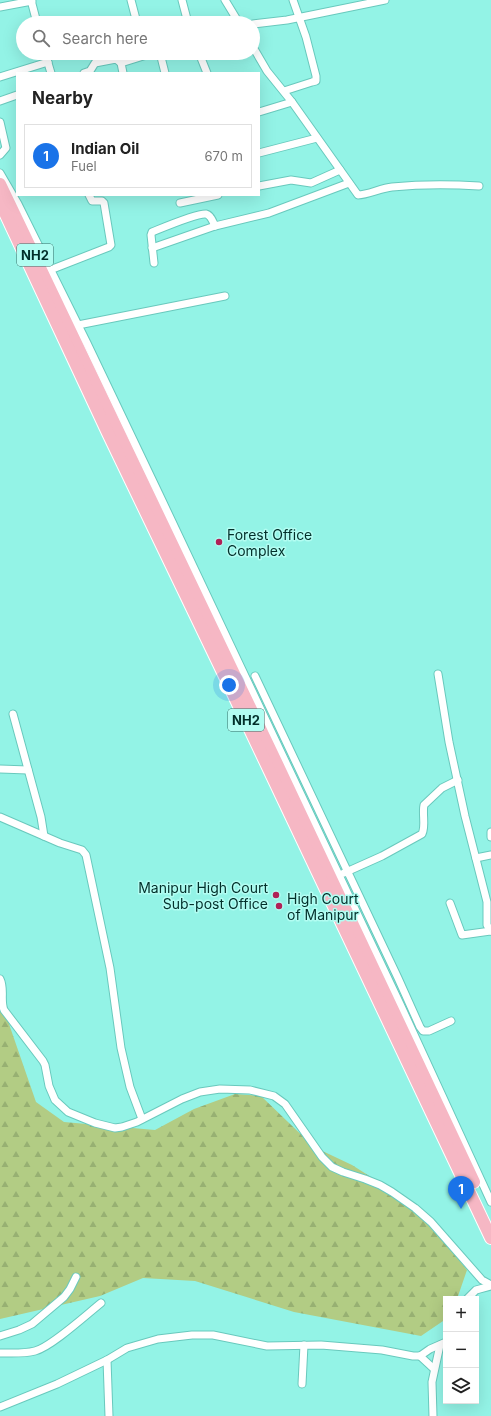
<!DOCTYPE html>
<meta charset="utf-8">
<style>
body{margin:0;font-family:Inter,sans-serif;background:#f2f2f2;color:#222}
.controls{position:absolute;right:12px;bottom:12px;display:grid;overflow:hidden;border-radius:0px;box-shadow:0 4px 16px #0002}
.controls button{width:36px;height:36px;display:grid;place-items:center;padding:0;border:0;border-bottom:1px solid #e0e0e0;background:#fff;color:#222;font:20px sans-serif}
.you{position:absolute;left:229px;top:685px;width:14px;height:14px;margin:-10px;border:3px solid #fff;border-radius:50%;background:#1a73e8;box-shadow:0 0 0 6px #1a73e833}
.badge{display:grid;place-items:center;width:26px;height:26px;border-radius:50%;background:#1a73e8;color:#fff;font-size:13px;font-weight:700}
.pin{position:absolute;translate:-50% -33px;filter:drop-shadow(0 1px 2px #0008)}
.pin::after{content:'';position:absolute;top:21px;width:14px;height:12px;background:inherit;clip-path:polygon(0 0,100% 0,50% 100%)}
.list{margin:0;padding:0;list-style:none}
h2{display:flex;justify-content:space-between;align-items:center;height:52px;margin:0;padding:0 16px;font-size:17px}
h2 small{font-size:13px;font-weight:400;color:#767676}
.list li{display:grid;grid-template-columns:26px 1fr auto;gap:12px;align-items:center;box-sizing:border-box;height:64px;margin:0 8px 8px;padding:0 8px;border:1px solid #e0e0e0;border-radius:0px}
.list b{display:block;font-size:15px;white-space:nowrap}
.list p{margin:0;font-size:13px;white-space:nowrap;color:#767676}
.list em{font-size:13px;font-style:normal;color:#767676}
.icon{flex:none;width:22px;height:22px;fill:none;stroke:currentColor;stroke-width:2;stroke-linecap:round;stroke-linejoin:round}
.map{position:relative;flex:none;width:491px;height:1416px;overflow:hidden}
.search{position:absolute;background:#fff;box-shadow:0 4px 16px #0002;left:16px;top:16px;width:244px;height:44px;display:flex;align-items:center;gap:10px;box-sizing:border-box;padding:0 14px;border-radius:22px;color:#767676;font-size:15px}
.panel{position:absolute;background:#fff;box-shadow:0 4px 16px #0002;left:16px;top:72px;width:244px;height:124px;border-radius:0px}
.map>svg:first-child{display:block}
.forest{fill:url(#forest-firs)}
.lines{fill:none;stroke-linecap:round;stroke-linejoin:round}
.street-casing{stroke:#69c9bd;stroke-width:9}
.highway-casing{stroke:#fff;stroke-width:14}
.street{stroke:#fff;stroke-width:7}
.highway{stroke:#f6b7c4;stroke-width:12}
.poi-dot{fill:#b02157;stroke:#b2fdf2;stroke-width:1.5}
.labels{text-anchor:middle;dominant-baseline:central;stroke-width:3;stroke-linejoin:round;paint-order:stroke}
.shield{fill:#b2fdf2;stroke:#376d66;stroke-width:1}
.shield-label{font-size:13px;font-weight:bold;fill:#022f2a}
.poi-label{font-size:14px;fill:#022f2a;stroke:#b2fdf2;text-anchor:start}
</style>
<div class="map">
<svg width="491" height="1416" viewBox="0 0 491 1416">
<defs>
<pattern id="forest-firs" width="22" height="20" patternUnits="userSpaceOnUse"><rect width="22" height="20" fill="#b2cc84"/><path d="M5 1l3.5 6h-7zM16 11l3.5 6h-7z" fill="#97b072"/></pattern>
</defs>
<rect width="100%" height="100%" fill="#93f3e6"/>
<path class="forest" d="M0 998 36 1102 64 1122 155 1130 194 1109 235 1094 261 1096 314 1147 352 1165 401 1196 451 1250 467 1270 457 1299H446V1319L421 1336 294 1312 195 1281 143 1278 100 1296 0 1319Z"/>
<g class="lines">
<g class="street-casing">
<g id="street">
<path d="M31 0 37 23"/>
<path d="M131 0 137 23"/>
<path d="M182 0 188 23"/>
<path d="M225 0 239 23"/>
<path d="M0 7 32 1"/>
<path d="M253 24 287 20 385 0"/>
<path d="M253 47 267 71 292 102 358 195C368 195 381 188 392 187 422 184 448 184 479 186"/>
<path d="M45 53 51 73"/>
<path d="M160 53 165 73"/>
<path d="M199 53 207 73"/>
<path d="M84 73 90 71 95 63 116 59 121 63"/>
<path d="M123 73 121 63 153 53"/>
<path d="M0 77 48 62"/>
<path d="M284 91 312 82 316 81V76L306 37 293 0"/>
<path d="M0 101 17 95"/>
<path d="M259 112 292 102"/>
<path d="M0 122 6 148 0 155"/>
<path d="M259 153 317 138"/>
<path d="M0 173 18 204 87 343 159 494 400 1004 491 1202"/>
<path d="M259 186 291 180 311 183 340 170"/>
<path d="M180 203 218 195"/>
<path d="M152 248 215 226 269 213 349 183"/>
<path d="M154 263 151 235 152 232C162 228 197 213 206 214 211 215 213 222 215 226"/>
<path d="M50 270 109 247 111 245 104 203 102 201H92L89 195"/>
<path d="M78 325 225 296"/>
<path d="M438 674 449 742 465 816 487 902V925L491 931"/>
<path d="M255 676 398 978 420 1027 423 1031H429L451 1021"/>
<path d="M13 714 41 817 44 836"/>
<path d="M0 769 28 770"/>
<path d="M0 817 60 843 82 850 86 855 110 968 121 1048 130 1087 142 1119"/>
<path d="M491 832V837"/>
<path d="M476 858 491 855"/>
<path d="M344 873 382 856 422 834C426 826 422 814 424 805L442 788 458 780"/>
<path d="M450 903 462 935 491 931"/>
<path d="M0 979C5 989 0 1000 4 1010L43 1061 45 1065 49 1086 55 1100 68 1112 95 1123 115 1128 122 1127 137 1122 182 1099 200 1092 220 1089 250 1090 274 1096 285 1104 322 1157 332 1167 343 1172 365 1179 380 1185 392 1192 415 1208 431 1222 482 1280 491 1285"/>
<path d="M467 1299 476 1290 491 1286"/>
<path d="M0 1336 19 1330 32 1324 64 1297 70 1289 76 1277"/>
<path d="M0 1353C12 1353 23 1354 35 1351 51 1347 86 1315 101 1303"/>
<path d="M420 1356 434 1369"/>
<path d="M107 1360 109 1416"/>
<path d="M302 1384 304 1345"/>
<path d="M0 1407 57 1384 107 1360 127 1348 158 1339 192 1335H213L267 1346 321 1345 382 1350 413 1356H420L430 1349 446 1342"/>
<path d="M433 1416 432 1382 440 1345"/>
</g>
</g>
<g class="highway-casing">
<g id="highway">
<path d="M0 184 279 768 474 1182"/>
<path d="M0 202 108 433 230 687 491 1238"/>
</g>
</g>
<use href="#street" class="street"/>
<use href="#highway" class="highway"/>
</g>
<g class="poi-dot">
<circle cx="219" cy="542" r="4"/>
<circle cx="276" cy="895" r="4"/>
<circle cx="279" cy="906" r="4"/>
</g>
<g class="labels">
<g class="shield">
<rect x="17" y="244" width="36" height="22" rx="3"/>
<rect x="228" y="709" width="36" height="22" rx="3"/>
</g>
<g class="shield-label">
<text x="35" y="255">NH2</text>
<text x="246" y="720">NH2</text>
</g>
<g class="poi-label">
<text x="227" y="534">Forest Office<tspan x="227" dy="16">Complex</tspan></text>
<text x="268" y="887" text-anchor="end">Manipur High Court<tspan x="268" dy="16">Sub-post Office</tspan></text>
<text x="287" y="898">High Court<tspan x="287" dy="16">of Manipur</tspan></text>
</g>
</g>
</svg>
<div class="controls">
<button>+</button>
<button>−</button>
<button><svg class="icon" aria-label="layers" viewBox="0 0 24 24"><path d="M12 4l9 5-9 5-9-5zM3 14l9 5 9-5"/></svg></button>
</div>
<div class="you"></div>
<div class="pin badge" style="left:461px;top:1209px">1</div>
<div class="search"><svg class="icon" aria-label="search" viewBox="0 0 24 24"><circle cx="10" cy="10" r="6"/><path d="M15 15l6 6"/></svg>Search here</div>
<section class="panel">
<h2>Nearby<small></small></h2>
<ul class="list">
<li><span class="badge">1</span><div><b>Indian Oil</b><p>Fuel</p></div><em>670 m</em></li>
</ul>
</section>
</div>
